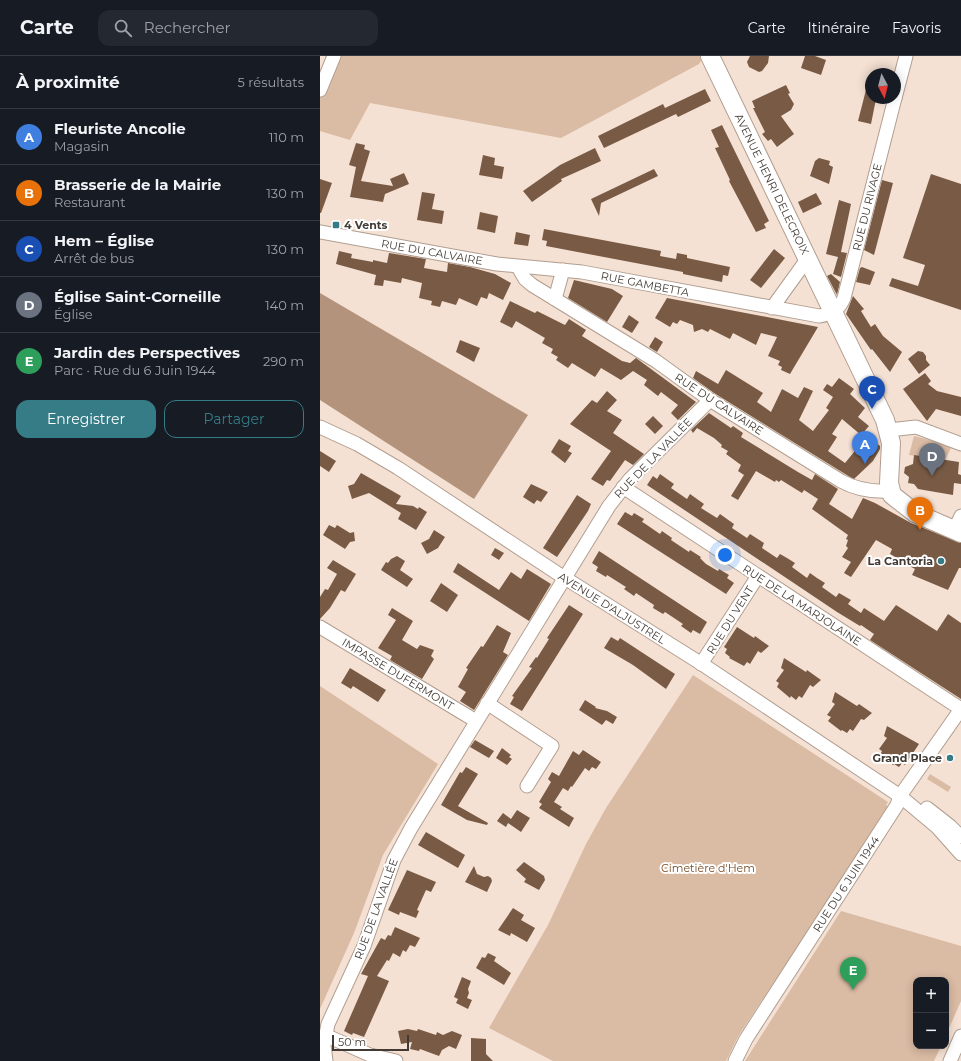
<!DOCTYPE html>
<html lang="fr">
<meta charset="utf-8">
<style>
body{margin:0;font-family:Montserrat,sans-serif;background:#242831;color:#f1f3f6}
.controls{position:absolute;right:12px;bottom:12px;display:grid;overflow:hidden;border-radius:8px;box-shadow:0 2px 10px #0003}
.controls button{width:36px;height:36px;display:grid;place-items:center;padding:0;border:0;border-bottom:1px solid #363941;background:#171b24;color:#f1f3f6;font:20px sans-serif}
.compass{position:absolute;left:545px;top:12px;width:36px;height:36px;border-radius:50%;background:#171b24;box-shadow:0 2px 10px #0003;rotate:173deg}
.scale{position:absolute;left:12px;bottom:10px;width:77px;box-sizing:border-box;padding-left:4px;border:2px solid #423a34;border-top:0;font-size:11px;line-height:14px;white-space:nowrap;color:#423a34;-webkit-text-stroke:3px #fff;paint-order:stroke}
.you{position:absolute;left:405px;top:499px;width:14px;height:14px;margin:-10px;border:3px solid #fff;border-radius:50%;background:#1a73e8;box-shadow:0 0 0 6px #1a73e833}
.badge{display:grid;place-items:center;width:26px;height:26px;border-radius:50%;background:#357c86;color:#fff;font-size:13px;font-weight:700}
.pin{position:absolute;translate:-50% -33px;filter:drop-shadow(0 1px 2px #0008)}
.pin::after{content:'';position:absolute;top:21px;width:14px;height:12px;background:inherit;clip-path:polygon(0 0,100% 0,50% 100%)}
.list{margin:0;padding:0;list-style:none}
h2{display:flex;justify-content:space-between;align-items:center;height:52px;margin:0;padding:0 16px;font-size:17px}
h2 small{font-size:13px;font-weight:400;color:#9ea1a6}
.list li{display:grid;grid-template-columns:26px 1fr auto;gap:12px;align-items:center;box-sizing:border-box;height:56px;padding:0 16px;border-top:1px solid #363941}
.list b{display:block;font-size:15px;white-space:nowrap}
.list p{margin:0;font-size:13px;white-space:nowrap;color:#9ea1a6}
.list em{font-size:13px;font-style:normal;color:#9ea1a6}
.actions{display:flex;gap:8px;padding:12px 16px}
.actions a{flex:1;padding:9px 0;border:1px solid #357c86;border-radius:12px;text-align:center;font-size:14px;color:#357c86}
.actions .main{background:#357c86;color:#fff}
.icon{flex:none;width:22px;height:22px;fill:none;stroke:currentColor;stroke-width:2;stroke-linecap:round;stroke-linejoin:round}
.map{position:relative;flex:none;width:641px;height:1005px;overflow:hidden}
header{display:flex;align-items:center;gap:24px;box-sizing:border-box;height:56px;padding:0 20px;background:#171b24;border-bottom:1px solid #363941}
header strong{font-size:19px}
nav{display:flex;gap:22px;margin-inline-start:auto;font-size:14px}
.search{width:280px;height:36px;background:#242831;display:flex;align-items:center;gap:10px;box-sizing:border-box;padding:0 14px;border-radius:12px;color:#9ea1a6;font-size:15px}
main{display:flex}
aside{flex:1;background:#171b24}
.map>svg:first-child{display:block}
.green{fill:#dabba4}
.water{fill:#b3937b}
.building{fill:#795b45}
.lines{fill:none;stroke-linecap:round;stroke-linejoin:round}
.street-casing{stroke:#b19e90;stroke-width:15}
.secondary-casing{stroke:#b19e90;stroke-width:20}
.street{stroke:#fff;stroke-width:13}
.secondary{stroke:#fff;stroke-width:18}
.poi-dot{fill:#357c86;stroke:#fff;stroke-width:1.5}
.labels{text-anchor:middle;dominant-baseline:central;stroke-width:4;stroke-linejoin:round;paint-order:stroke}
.street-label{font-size:11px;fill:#423a34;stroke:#fff}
.poi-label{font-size:11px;font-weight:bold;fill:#423a34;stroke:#fff;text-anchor:end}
.park-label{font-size:11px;fill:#784b25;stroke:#fff}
</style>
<header>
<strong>Carte</strong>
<div class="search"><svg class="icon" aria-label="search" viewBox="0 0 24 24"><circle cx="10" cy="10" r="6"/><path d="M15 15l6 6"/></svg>Rechercher</div>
<nav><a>Carte</a><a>Itinéraire</a><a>Favoris</a></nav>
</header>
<main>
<aside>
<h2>À proximité<small>5 résultats</small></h2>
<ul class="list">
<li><span class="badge" style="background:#3f7fe0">A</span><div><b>Fleuriste Ancolie</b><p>Magasin</p></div><em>110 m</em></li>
<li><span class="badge" style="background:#e8710a">B</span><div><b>Brasserie de la Mairie</b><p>Restaurant</p></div><em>130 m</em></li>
<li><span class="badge" style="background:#1a4fb4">C</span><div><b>Hem – Église</b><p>Arrêt de bus</p></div><em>130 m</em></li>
<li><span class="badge" style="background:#6b7280">D</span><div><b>Église Saint-Corneille</b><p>Église</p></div><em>140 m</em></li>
<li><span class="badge" style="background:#2e9e5b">E</span><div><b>Jardin des Perspectives</b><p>Parc · Rue du 6 Juin 1944</p></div><em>290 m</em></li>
</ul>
<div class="actions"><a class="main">Enregistrer</a><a>Partager</a></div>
</aside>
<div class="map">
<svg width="641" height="1005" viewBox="0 0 641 1005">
<rect width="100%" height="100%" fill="#f5e1d3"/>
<g class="green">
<path d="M6 0H384L379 8 241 82 50 47 30 84 0 75V16Z"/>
<path d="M594 380 632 390 625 404 589 399Z"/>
<path d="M373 619 568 746 566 749 569 751 419 979 406 1005H233L169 972 228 869 266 788 286 752Z"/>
<path d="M0 630 118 708 63 799 34 877 0 953Z"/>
<path d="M610 718 631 731 628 736 607 723Z"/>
<path d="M521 855 641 890V945L626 979V924H596V990H621L614 1005H425Z"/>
</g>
<path class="water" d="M0 237 208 359 154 443 0 344Z"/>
<g class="building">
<path d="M430 0H449L448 7 442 15 439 16 429 11 427 6Z"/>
<path d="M485 0H495L506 4 501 19 481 12Z"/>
<path d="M548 26H551V42L556 43 551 68 538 65Z"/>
<path d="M466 29 470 37 468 38 474 48 471 54 461 60 474 78 457 91 451 83 448 85 442 78 445 76 433 52H435L432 45Z"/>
<path d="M385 33 391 45 358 61 356 58 284 92 278 80 343 48 345 52Z"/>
<path d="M402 69 449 165 444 168 446 172 436 176 409 125 410 124 395 92 399 91 391 74Z"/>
<path d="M36 87 45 89 44 93 50 95 41 125 73 130 70 123 84 117 89 128 65 138 63 146 30 141 36 111 29 109Z"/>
<path d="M275 92 281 105 241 123 242 125 212 146 203 135 240 109Z"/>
<path d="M163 99 175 102 174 109 184 111 182 123 159 119Z"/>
<path d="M499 102 510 105 509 109 513 111 509 128 490 120 495 105Z"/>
<path d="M334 113 338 120 281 147 279 160 271 143Z"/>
<path d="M611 118 641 128V254L569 230 572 222 598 230 605 209 583 202Z"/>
<path d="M0 123 12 127 1 157H0Z"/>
<path d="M562 124 573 127 554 199 544 194Z"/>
<path d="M102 136 115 138 112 153 124 155 122 168 97 164Z"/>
<path d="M496 137 502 148 483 157 478 146Z"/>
<path d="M519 144 531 148 521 196 527 197 521 221 513 218 518 201 506 198Z"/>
<path d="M160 156 178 160 175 177 157 173Z"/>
<path d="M224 173 341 195 340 200 356 203 357 197 367 199V202L410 211 408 220 403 219 402 226 363 218V216L226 190 227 185 222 184Z"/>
<path d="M196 176 210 179 208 190 194 188Z"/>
<path d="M454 193 465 202 441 232 430 224Z"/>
<path d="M19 195 32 198 31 202 53 206V204L67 207 69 197 106 203 104 212 127 216 128 207 150 211 175 218 191 227 183 244 169 237 167 243 161 241 157 250 139 242 136 249 122 245 120 251 111 249 112 245 99 242 102 227 82 222 81 227 64 224 63 230 54 229 56 219 16 208Z"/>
<path d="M542 211 555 216 550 229 536 226 540 212Z"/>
<path d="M511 218 520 226 517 239 507 220Z"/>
<path d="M254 224 292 233 303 240 287 266 248 242Z"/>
<path d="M533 240 544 253 541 255 551 271 555 268 563 280 582 296 570 316 552 293 551 294 526 258Z"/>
<path d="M347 242 447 261 498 271 470 318 461 314 462 311 458 309 460 305 448 300 457 281 441 277 436 289 413 277 410 283 390 273 388 276 382 273 374 276 373 269 360 264 357 268 353 266 350 271 335 262Z"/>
<path d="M190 245 215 257 217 255 245 269 249 263 266 274 262 280 302 305 310 307 316 302 376 346 358 364 351 357 358 349 341 336 338 340 324 329 327 324 313 315 301 324 281 312 275 321 252 307 248 312 236 304 238 301 231 297 233 293 222 287 225 282 196 265 192 272 180 266Z"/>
<path d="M309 259 319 266 312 277 302 271Z"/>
<path d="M335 281 343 286 337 296 329 291Z"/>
<path d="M140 284 160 292 154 306 136 296Z"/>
<path d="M598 295 603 296 606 300V304L610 309 599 318 588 303Z"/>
<path d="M406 314 443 337 437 346 451 356 462 333 478 342 484 331 493 335 479 364 493 375 509 354 506 352 513 341 503 334 507 328 512 331 519 322 534 333 530 338 545 352 538 361 549 370 541 379 522 363 512 378 517 381 508 395 525 407 539 390 549 396 555 386 560 390V393L553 405 534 423 530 421 394 337 373 322 376 315 398 328Z"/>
<path d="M605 317 611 325 608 328 617 335 641 341V360L616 353 607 365 583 333Z"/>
<path d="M287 335 297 344 287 355 302 364 293 377 324 398 313 409 305 404 290 425 287 424 283 430 271 423 291 395 250 368 272 344 277 347Z"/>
<path d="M389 357 411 372 413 370 423 377 421 381 478 416 492 424 495 418 518 433 509 448 532 463 543 442 555 447 591 467 641 487V512H639L628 534 592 519 595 513 576 503 577 502 570 498 572 493 556 484 531 521 524 517 531 506 522 501 528 492 526 490 528 484 526 483 528 479 492 453 498 443 484 434 482 437 461 424 459 426 456 424 455 426 436 415 418 444 411 440 424 419 418 415 421 409 406 398 408 395 401 391 402 389 394 382 377 372 373 377 371 374Z"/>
<path d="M333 360 343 370 335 378 325 368Z"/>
<path d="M239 383 251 390 248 395 252 397 245 407 231 396Z"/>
<path d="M0 395 16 405 9 416 0 410Z"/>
<path d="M594 399 639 406 638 418 641 419V428L634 427 633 439 598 433 594 428 588 427 589 421 584 417 585 411 593 408Z"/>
<path d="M41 417 81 440 76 448 93 450 98 453 99 451 107 456 96 474 78 463 81 457 49 437 32 443 28 430 34 428Z"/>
<path d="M340 418 354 428 351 432 367 443 370 438 384 448 381 452 397 462 400 458 414 468 412 472 427 482 430 478 444 487 442 492 457 502 460 498 467 502 475 507 472 511 487 522 490 517 497 522 505 527 502 531 516 541 519 537 531 544 528 548 541 557 544 552 564 565 576 549 617 575 628 558 641 567V643L550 584 554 578 541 569 540 570 517 556 327 429 333 420 337 423Z"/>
<path d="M211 428 228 436 221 446 217 444 214 448 203 441Z"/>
<path d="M257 439 271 448 268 455 237 501 223 492Z"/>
<path d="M305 456 312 460 314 457 324 463 322 466 324 467 340 478 342 475 352 482 351 484 369 496 370 494 381 501 380 502 386 508 398 515 399 513 409 519 407 522 414 527 406 538 297 468Z"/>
<path d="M9 469 15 472 17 469 30 477 34 476 35 485 30 486 25 493 3 479Z"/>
<path d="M114 474 125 481 118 492 107 498 101 487 109 483Z"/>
<path d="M175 492 184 497 179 504 171 499Z"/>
<path d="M279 495 387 566 380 578 373 574 371 577 361 570 363 568 345 556 343 558 333 552 334 549 316 537 314 540 304 533 306 531 287 519 286 521 276 515 278 511 272 507Z"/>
<path d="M77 500 85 505 80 514 93 523 87 531 61 514 66 506 68 507 71 503Z"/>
<path d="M13 504 36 518 25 536 21 534 10 552 0 563V541L5 533 8 534 17 518 7 512Z"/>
<path d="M138 507 179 534 191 516 201 523 207 513 231 528 209 565 133 516Z"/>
<path d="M121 527 138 539 127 556 110 545Z"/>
<path d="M249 549 263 558 202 655 190 648 194 641 192 640 212 612 209 611 216 601 217 602 229 583 227 582Z"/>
<path d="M72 552 93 565 82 584 97 593 100 589 114 594 111 600 114 603 102 623 70 604 72 600 58 592 76 564 68 559Z"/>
<path d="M177 569 191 577 183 596 188 599 154 654 140 645 146 636 138 631 148 613 146 612 161 590 163 591Z"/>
<path d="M417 571 434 582 435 580 449 590 441 597 438 595 430 608 427 606 424 610 409 602 410 601 405 597 407 593 404 591Z"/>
<path d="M291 581 298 585 300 582 355 618 346 633 313 609 284 592Z"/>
<path d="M464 602 486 616 487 614 501 624 493 631 490 629 482 642 479 640 476 644 471 640 470 642 457 631 459 627 456 625 464 614 461 612Z"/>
<path d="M30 612 66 634 58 646 33 630 31 633 21 627Z"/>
<path d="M515 636 537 650 539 648 552 657 544 664 541 663 533 675 530 673 527 677 522 674 521 675 508 665 511 661 507 659 515 648 512 646Z"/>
<path d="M265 644 276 651 275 652 287 655 297 661 293 668 286 664 282 669 259 654Z"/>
<path d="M567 670 599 688 585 709 582 707 579 711 574 708 573 709 560 699 562 695 559 693 567 682 564 680Z"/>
<path d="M155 684 174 695 169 702 150 691Z"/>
<path d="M182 692 191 699 189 701 192 703 187 709 176 702Z"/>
<path d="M263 694 281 706 276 713 272 711 269 715 265 712 252 731 251 730 248 735 243 732 234 746 242 751 240 753 254 762 249 771 219 752 222 748 219 746 231 726 228 723 232 716 239 720 253 695 259 699Z"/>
<path d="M146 711 158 718 138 750 168 767 167 769 147 764 121 749 140 716 142 717Z"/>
<path d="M197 754 210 762 201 776 188 767 186 771 177 765 183 757 191 763Z"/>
<path d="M106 776 145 799 138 812 98 789Z"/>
<path d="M204 806 224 820 225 824 219 834 204 826 206 823 196 814Z"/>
<path d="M154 810 157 818 164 821 168 820 171 822 172 825 167 836 145 826Z"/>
<path d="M87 814 116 826 111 836 106 834 97 854 99 855 96 862 80 856 79 859 68 854Z"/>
<path d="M193 852 204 859 201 864 215 872 207 886 191 877 190 880 178 874Z"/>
<path d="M75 871 100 882 95 891 90 889 86 896 83 894 80 901 73 897 69 905 67 904 57 920 69 925 44 981 33 977 32 979 24 975 48 920 41 918 61 882 65 884 68 879 71 880Z"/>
<path d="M168 897 176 901 174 905 191 917 184 929 156 912 162 901 165 902Z"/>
<path d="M142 921 151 925 148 933 149 937 147 942 152 944 148 953 136 947 138 943 134 941Z"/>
<path d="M88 973 97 975 98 973 116 979 117 976 123 979 132 975 142 979 136 993 129 990 122 994 119 1000 100 993 99 995 90 993 92 986 81 988 78 975Z"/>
<path d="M151 982 166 983V998L173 1005H151Z"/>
</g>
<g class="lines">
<g class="street-casing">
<g id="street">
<path d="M0 34 14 0"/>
<path d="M575 42 586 0"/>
<path d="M0 176 177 208 262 216 499 260C512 258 519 254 524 242L575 42"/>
<path d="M198 211 205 223 212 229 336 305 390 344 521 425C537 434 552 436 570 435"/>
<path d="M235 243 243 214"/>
<path d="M452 252 488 202"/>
<path d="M0 371 37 388 78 412 237 517 385 610 580 740 617 771 641 798"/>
<path d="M569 374 596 371 641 388"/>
<path d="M303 431 641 653"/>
<path d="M634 475 641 460"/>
<path d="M0 571 156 665"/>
<path d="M381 608 438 520"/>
<path d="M167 647 232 690 207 730"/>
<path d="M607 752 630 770 641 781"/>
<path d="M5 979 50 999 76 1005"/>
<path d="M6 1005 4 989 8 968 44 890 74 804 91 772 289 450 310 423 390 344"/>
<path d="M415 1005 426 983 577 749 580 740 641 653"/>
<path d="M630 1005 641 980"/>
</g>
</g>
<g class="secondary-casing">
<path id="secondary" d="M390 0 565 364 571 387 569 427 572 439 595 457 641 477"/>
</g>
<use href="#street" class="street"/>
<use href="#secondary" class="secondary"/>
</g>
<g class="poi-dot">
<rect x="12" y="165" width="8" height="8" rx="2"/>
<circle cx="621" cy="505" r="4"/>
<circle cx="630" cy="702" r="4"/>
</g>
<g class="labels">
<g class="street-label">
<text transform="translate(452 128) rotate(64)">AVENUE HENRI DELECROIX</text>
<text transform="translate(547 151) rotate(-76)">RUE DU RIVAGE</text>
<text transform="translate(112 196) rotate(10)">RUE DU CALVAIRE</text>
<text transform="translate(325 228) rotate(11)">RUE GAMBETTA</text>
<text transform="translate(399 348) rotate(33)">RUE DU CALVAIRE</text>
<text transform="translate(333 402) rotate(-46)">RUE DE LA VALLÉE</text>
<text transform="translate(482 549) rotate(33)">RUE DE LA MARJOLAINE</text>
<text transform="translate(292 552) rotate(32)">AVENUE D'ALJUSTREL</text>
<text transform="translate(410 564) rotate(-58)">RUE DU VENT</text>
<text transform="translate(78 618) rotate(31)">IMPASSE DUFERMONT</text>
<text transform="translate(526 828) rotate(-57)">RUE DU 6 JUIN 1944</text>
<text transform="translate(56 853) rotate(-70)">RUE DE LA VALLÉE</text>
</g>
<g class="poi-label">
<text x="24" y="169" text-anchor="start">4 Vents</text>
<text x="613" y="505">La Cantoria</text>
<text x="622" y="702">Grand Place</text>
</g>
<g class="park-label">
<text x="388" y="812">Cimetière d'Hem</text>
</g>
</g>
</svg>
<div class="controls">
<button>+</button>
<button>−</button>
</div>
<svg class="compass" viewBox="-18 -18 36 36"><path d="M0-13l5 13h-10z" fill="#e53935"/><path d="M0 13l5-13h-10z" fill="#9ea1a6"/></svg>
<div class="scale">50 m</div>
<div class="you"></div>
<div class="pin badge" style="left:545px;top:408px;background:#3f7fe0">A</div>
<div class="pin badge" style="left:600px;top:474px;background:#e8710a">B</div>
<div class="pin badge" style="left:552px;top:353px;background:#1a4fb4">C</div>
<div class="pin badge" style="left:612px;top:420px;background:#6b7280">D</div>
<div class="pin badge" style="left:533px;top:934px;background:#2e9e5b">E</div>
</div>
</main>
